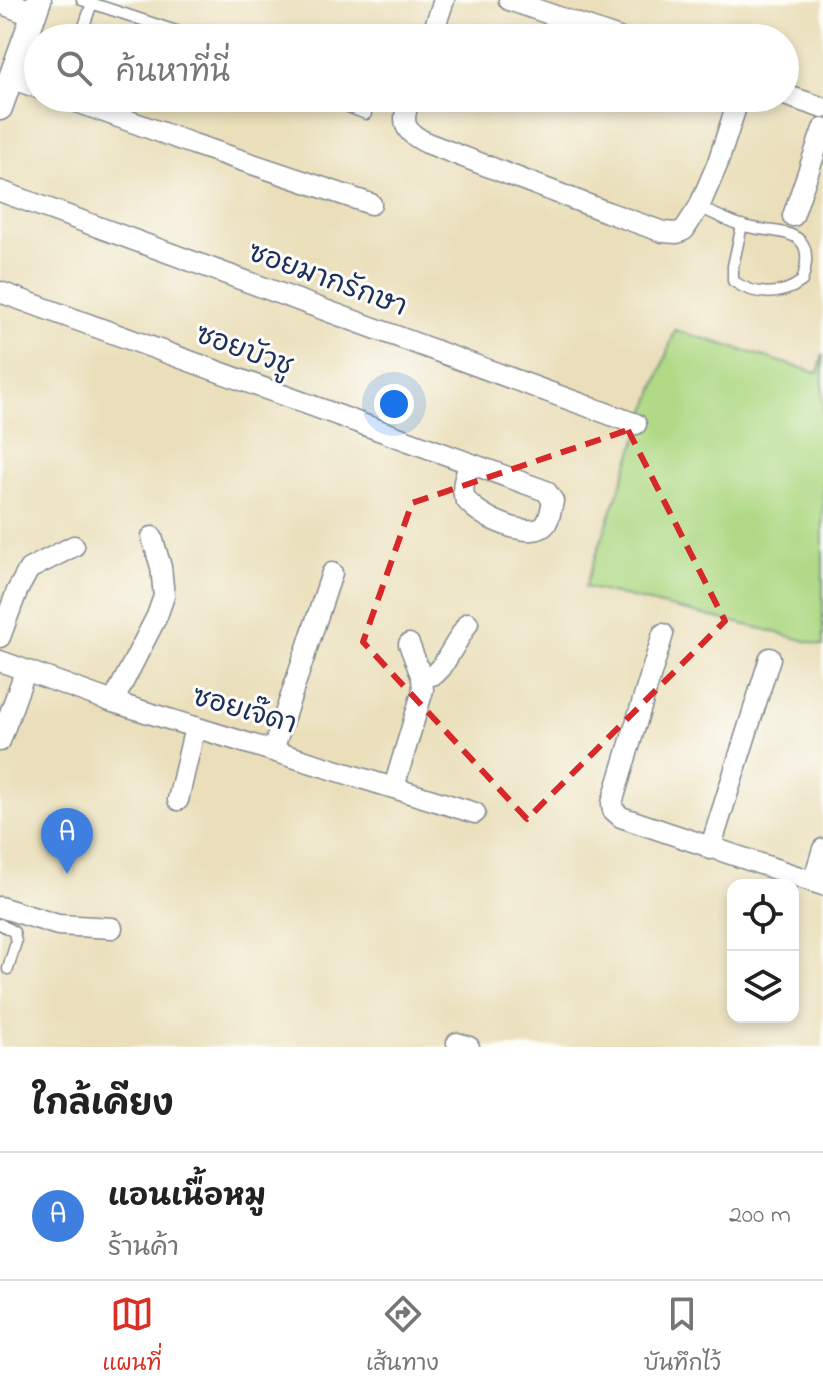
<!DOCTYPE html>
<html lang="th">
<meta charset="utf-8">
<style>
body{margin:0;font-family:"Indie Flower","Playpen Sans Thai",sans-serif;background:#f6f6f6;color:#222}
.controls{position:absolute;right:24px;bottom:24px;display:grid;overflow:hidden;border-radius:16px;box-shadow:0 4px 12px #0003}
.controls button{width:72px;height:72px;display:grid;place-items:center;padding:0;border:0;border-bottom:2px solid #e0e0e0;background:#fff;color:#222;font:40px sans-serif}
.you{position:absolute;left:394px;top:404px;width:28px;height:28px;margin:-20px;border:6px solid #fff;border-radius:50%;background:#1a73e8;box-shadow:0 0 0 12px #1a73e833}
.badge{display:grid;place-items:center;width:52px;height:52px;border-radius:50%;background:#d93025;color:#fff;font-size:26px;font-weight:700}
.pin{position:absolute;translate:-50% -66px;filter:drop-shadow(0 2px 4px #0008)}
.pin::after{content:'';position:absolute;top:42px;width:28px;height:24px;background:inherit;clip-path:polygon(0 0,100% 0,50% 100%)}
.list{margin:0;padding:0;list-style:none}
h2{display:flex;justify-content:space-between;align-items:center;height:104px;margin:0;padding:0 32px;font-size:34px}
h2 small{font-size:26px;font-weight:400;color:#767676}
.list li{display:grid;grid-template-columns:52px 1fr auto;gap:24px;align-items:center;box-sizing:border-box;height:128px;padding:0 32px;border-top:2px solid #e0e0e0}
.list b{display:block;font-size:30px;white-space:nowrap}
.list p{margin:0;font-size:26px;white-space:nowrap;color:#767676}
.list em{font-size:26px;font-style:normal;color:#767676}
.icon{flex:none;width:44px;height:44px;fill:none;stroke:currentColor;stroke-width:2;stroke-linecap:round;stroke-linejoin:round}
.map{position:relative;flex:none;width:823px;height:1047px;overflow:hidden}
.search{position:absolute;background:#fff;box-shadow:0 4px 12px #0003;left:24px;right:24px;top:24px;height:88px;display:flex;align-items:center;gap:20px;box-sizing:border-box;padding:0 28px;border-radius:44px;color:#767676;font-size:30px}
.sheet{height:232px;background:#fff}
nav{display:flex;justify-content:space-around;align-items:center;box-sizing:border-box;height:112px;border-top:2px solid #e0e0e0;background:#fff;font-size:22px;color:#767676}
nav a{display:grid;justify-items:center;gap:4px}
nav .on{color:#d93025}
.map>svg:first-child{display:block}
.green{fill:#afd985;stroke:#658472;stroke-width:2}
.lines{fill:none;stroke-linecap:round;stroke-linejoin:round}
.service-casing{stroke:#82878c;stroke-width:13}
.minor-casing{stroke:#82878c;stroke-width:23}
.tertiary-casing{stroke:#82878c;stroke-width:27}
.service{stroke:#fff;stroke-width:10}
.minor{stroke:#fff;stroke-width:20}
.tertiary{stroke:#fff;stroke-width:24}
.marked{fill:none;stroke:#d62828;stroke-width:6;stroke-dasharray:16 10;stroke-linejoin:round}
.labels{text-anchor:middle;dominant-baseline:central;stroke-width:6;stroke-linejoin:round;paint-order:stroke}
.street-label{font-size:28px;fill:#1b2f5e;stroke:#fdfcf7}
</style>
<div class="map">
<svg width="823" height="1047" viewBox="0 0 823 1047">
<rect width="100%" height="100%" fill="#fdfcf7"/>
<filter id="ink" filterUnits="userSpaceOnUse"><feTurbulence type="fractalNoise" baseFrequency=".0125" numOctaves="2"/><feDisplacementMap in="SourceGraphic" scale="16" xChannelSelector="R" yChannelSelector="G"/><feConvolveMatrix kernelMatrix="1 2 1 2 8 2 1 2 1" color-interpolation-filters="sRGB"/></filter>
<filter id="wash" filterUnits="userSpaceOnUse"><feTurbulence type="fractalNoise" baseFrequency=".006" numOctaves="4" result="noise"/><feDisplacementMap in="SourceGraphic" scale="32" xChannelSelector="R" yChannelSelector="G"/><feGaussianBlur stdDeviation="1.8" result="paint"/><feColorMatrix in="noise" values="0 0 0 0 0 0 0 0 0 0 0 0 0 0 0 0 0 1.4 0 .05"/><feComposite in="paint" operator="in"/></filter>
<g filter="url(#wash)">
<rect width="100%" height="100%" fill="#eadfba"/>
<path class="green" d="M675 330 818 373 823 354V646L767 630 585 587Z"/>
</g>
<g filter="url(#ink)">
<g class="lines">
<g class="service-casing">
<g id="service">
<path d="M82 0 197 38"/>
<path d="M80 38 92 3"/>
<path d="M325 98 366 114"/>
<path d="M699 207C712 213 726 220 740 225 778 236 820 223 802 281 781 297 755 296 733 281V266L742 225"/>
<path d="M0 924 14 932 16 942 8 969"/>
</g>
</g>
<g class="minor-casing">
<g id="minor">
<path d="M509 0 619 38"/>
<path d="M431 38 444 0"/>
<path d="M11 78 38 88"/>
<path d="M785 95 823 108"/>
<path d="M66 98 193 144 371 204"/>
<path d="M410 98C401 123 403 131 427 143L607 212 663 232 677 233 684 230 699 207 717 165 739 98"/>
<path d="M0 191 636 424"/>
<path d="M793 216 823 129"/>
<path d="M0 292 546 491 553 501C551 509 550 519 545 525 530 542 469 513 464 495 461 485 467 473 469 464"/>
<path d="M663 634 612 803 613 810 621 817 823 885"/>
<path d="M0 637 17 591 29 569 74 546"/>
<path d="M0 661 113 702 475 813"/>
<path d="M422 678 435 674 441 668 468 623"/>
<path d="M113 702 157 616 164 596 161 567 152 537"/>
<path d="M0 741 25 672"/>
<path d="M273 750 332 573"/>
<path d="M394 787 423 690 422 678 409 644"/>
<path d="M178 800 195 727"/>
<path d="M710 849 770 658"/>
<path d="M813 882 823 849"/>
<path d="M0 907 58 925 112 928"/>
<path d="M457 1043 469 1047"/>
</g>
</g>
<g class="tertiary-casing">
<g id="tertiary">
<path d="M0 1 34 14"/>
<path d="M0 108 39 0"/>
</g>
</g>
<use href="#service" class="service"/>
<use href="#minor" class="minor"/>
<use href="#tertiary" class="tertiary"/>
</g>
</g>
<path class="marked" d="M628 430 725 621 527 819 363 642 412 503Z"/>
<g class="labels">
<g class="street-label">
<text transform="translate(327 281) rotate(20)">ซอยมากรักษา</text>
<text transform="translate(244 352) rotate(20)">ซอยบัวชู</text>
<text transform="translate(244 712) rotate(16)">ซอยเจ๊ดา</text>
</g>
</g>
</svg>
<div class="controls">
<button><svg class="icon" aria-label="locate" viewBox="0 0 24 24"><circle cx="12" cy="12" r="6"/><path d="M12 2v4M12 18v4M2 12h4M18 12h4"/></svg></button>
<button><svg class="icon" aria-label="layers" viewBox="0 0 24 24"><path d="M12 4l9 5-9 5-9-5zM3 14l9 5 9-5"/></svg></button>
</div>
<div class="you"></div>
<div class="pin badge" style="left:67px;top:874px;background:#3f7fe0">A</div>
<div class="search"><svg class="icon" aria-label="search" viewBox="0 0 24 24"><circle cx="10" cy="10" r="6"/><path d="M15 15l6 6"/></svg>ค้นหาที่นี่</div>
</div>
<section class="sheet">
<h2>ใกล้เคียง<small></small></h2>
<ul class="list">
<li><span class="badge" style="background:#3f7fe0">A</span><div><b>แอนเนื้อหมู</b><p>ร้านค้า</p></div><em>200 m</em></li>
</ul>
</section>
<nav>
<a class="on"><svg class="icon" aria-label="map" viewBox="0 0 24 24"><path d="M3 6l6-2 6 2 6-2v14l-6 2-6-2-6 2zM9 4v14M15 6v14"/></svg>แผนที่</a>
<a><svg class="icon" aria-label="directions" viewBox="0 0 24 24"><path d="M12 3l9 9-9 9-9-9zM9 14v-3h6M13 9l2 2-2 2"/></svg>เส้นทาง</a>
<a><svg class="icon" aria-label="saved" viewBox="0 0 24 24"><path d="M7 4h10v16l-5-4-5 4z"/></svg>บันทึกไว้</a>
</nav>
